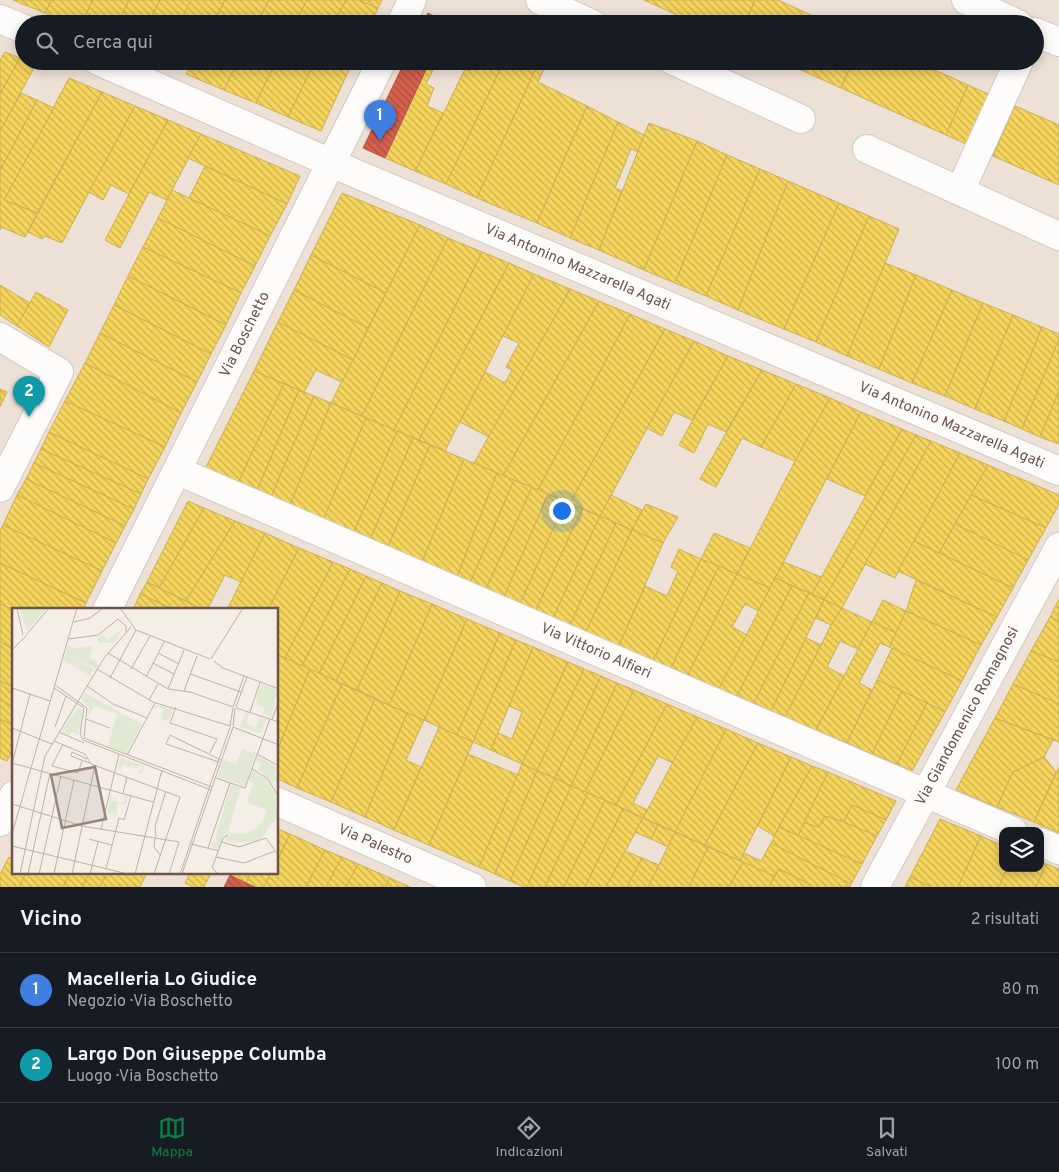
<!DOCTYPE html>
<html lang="it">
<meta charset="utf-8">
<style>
body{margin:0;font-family:Overpass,sans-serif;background:#242831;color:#f1f3f6}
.controls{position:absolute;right:15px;bottom:15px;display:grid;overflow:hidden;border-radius:10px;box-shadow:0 2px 12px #0003}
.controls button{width:45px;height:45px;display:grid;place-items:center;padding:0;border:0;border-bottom:1px solid #363941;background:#171b24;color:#f1f3f6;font:25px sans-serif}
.you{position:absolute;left:561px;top:510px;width:18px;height:18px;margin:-12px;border:4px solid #fff;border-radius:50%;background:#1a73e8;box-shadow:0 0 0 8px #1a73e833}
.badge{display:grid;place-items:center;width:32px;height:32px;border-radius:50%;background:#0b8043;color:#fff;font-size:16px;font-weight:700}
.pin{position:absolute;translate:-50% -41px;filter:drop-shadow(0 1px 2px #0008)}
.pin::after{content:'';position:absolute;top:26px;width:18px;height:15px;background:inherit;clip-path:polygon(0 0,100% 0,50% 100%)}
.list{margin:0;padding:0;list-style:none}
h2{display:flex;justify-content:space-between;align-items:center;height:65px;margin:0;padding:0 20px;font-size:21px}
h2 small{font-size:16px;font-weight:400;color:#9ea1a6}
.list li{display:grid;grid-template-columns:32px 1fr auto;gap:15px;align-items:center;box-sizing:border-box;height:75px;padding:0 20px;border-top:1px solid #363941}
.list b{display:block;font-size:19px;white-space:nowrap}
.list p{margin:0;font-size:16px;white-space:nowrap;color:#9ea1a6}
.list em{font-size:16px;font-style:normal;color:#9ea1a6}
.icon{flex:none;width:28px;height:28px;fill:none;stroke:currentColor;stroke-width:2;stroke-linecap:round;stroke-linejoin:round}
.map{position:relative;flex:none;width:1059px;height:887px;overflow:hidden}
.search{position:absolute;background:#171b24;box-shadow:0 2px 12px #0003;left:15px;right:15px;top:15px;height:55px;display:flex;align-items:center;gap:12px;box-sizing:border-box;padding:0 18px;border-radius:28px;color:#9ea1a6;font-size:19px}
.sheet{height:215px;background:#171b24}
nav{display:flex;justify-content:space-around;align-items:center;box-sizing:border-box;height:70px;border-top:1px solid #363941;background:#171b24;font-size:14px;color:#9ea1a6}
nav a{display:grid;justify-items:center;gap:2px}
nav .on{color:#0b8043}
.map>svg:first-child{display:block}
.residential{fill:#ede0d5;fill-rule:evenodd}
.homes{fill:url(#homes-back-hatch);stroke:#cdae57}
.shops{fill:url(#shops-back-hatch);stroke:#b75c4c}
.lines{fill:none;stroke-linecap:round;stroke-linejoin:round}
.minor-casing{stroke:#d2cbc6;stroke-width:30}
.minor{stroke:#fdfcfb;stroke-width:28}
.labels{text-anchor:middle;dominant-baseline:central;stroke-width:5;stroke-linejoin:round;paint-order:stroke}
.street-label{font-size:15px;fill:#6e544b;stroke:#fdf2e7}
.inset-road{fill:none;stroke:#beb0a9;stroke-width:1}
.view{fill:#98857c;fill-opacity:0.15;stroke:#98857c;stroke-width:2.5}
.inset-edge{fill:none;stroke:#6e544b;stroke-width:2.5}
</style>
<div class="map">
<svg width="1059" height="887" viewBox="0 0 1059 887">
<defs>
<pattern id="homes-back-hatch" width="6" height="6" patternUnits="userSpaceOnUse" patternTransform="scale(1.25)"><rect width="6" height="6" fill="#f6d55c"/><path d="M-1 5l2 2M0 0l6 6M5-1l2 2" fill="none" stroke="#cbaf4e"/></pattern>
<pattern id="shops-back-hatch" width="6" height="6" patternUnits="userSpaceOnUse" patternTransform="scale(1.25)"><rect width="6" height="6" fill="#d6604d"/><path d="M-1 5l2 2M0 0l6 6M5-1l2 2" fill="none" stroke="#a94e3f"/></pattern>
</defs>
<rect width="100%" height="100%" fill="#f4eee7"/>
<path class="residential" d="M0 0H1059V887H0ZM24 24H1035V61H24ZM14 610H278V873H14ZM1003 831H1040V868H1003Z"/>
<g class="homes">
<path d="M13 0H52L45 13Z"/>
<path d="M52 0H93L81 24H69L45 13Z"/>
<path d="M93 0H129L118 24H81Z"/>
<path d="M129 0H160L148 24H118Z"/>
<path d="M160 0H187L191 2 179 24H148Z"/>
<path d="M191 0H225L213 24H179Z"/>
<path d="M225 0H269L257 24H213Z"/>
<path d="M269 0H307L295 24H257Z"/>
<path d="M307 0H346L334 24H295Z"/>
<path d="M346 0H359L378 8 371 24H334Z"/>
<path d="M359 0H382L378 8Z"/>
<path d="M644 0H755L745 24H697Z"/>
<path d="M755 0H778L831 24H745Z"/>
<path d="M5 52 20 58 0 94V60Z"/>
<path d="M20 58 24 59V61L36 64 0 131V94Z"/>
<path d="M193 61H238L224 90 186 74Z"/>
<path d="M238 61H276L256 103 224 90Z"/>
<path d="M276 61H315L288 117 256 103Z"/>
<path d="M315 61H353L321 131 288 117Z"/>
<path d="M469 61H504L446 184 415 171Z"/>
<path d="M504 61H539L477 198 446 184Z"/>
<path d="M539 61 546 64 538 82 587 106 537 223 477 198Z"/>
<path d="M781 61H853L841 88Z"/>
<path d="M853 61H915L968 85 946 135 841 88Z"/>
<path d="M428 65 434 68 426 84 434 88 427 106 443 113 415 171 385 158Z"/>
<path d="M69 78 102 92 37 213 4 200Z"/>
<path d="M968 85 1015 106 993 156 946 135Z"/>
<path d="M102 92 135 106 62 243 45 236 42 239 28 232Z"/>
<path d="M21 93 37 100 0 171V131Z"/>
<path d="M37 100 54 108 4 200 37 213 25 237 1 227 0 230V171Z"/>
<path d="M135 106 168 120 129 194 111 185 103 200 89 192Z"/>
<path d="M587 106 618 122 570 238 537 223Z"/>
<path d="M1015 106 1059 125V185L993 156Z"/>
<path d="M168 120 201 134 167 200 149 192 120 248 105 240Z"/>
<path d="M618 122 644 135 638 152 631 149 615 188 622 191 599 250 570 238Z"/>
<path d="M649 123 697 141 644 270 599 250Z"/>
<path d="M201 134 300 176 287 204 188 158Z"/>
<path d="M697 141 727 155 675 283 644 270Z"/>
<path d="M727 155 760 169 706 296 675 283Z"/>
<path d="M205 166 287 204 270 236 189 198Z"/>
<path d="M760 169 788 181 738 310 706 296Z"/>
<path d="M788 181 839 203 784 329 738 310Z"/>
<path d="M172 190 270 236 255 266 158 218Z"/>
<path d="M342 193 420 225 386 293 311 255Z"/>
<path d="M839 203 869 216 816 342 784 329Z"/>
<path d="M869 216 899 229 847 356 816 342Z"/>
<path d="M158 218 255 266 241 293 143 247Z"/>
<path d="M420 225 448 238 362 416 331 403Z"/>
<path d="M448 238 482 252 394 430 362 416Z"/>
<path d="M143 247 241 293 226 325 128 276Z"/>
<path d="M482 252 509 263 419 440 394 430Z"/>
<path d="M311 255 386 293 368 328 294 290Z"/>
<path d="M509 263 534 274 445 451 419 440Z"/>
<path d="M885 263 916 275 879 369 847 356Z"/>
<path d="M534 274 570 289 489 437 460 422 485 372 505 383 512 370 506 367 519 343 503 336Z"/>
<path d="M916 275 952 290 912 383 879 369Z"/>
<path d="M128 276 226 325 211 354 114 305Z"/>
<path d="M0 285 30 303 17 326 0 315Z"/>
<path d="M570 289 599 301 503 476 474 463Z"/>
<path d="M294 290 368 328 353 360 278 322Z"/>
<path d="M952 290 983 303 945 396 912 383Z"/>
<path d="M36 292 68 310 49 347 17 326Z"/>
<path d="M599 301 630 314 538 490 503 476Z"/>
<path d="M983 303 1013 315 975 409 945 396Z"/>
<path d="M114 305 211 354 197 382 100 333Z"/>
<path d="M630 314 665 329 570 503 538 490Z"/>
<path d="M1013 315 1042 327 1004 421 975 409Z"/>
<path d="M278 322 353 360 342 382 316 370 304 392 254 371Z"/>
<path d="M1042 327 1059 334V339L1022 429 1004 421Z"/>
<path d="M665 329 694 341 600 516 570 503Z"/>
<path d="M100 333 197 382 181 413 85 363Z"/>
<path d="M1059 339V391L1040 437 1022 429Z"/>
<path d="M694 341 728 356 692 420 674 412 662 436 647 428Z"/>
<path d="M728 356 762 370 726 432 708 424 694 453 679 445Z"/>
<path d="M85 363 181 413 165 447 65 401Z"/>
<path d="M762 370 796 384 761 447 742 438 716 487 700 479Z"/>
<path d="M254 371 284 384 238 483 205 469Z"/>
<path d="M284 384 299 390 257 491 238 483Z"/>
<path d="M796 384 830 398 795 461 761 447Z"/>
<path d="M0 389 7 392 0 407Z"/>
<path d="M299 390 314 396 271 497 257 491Z"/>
<path d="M1059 391V444L1040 437Z"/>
<path d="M314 396 331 403 290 505 271 497Z"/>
<path d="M830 398 861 412 770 588 737 574 795 461Z"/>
<path d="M65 401 165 447 148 479 49 432Z"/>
<path d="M331 403 366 418 323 520 290 505Z"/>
<path d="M861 412 902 429 865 496 827 479Z"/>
<path d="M366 418 397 431 354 532 323 520Z"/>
<path d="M902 429 916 435 824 600 812 594Z"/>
<path d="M397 431 413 438 370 540 354 532Z"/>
<path d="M49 432 148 479 141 494 41 449Z"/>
<path d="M916 435 931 441 842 608 824 600Z"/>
<path d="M413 438 430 445 388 547 370 540Z"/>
<path d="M931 441 960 453 895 578 865 564Z"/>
<path d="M430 445 464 459 422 562 388 547Z"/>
<path d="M41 449 141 494 134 509 34 463Z"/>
<path d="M960 453 988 465 939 553 914 541Z"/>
<path d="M464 459 497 473 457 577 422 562Z"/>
<path d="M34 463 134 509 125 526 26 479Z"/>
<path d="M988 465 1059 495V504L1046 528 971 495Z"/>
<path d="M497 473 514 480 470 583 457 577Z"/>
<path d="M26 479 125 526 116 543 17 495Z"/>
<path d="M514 480 532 487 486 589 470 583Z"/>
<path d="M532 487 548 494 504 597 486 589Z"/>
<path d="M548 494 565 502 520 604 504 597Z"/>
<path d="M17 495 116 543 102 571 3 525Z"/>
<path d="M611 495 642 510 632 530 600 516Z"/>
<path d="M971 495 1046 528 1028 560 955 524Z"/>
<path d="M188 501 204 508 159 588 147 582Z"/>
<path d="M565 502 582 509 536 610 520 604Z"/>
<path d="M646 504 678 517 663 543 632 530Z"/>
<path d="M204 508 235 521 186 601 159 588Z"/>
<path d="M582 509 600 516 553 618 536 610Z"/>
<path d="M600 516 616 523 570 625 553 618Z"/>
<path d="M235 521 265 533 241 582 225 575 207 610H203L186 601Z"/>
<path d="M616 523 632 530 586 632 570 625Z"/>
<path d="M955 524 1028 560 1013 588 939 553Z"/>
<path d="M3 525 102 571 86 603 0 563V530Z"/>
<path d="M632 530 663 543 619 646 586 632Z"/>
<path d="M265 533 299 548 268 610H227Z"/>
<path d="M714 533 750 548 737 574 701 559Z"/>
<path d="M914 541 1013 588 997 617 898 571Z"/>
<path d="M299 548 333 562 285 658 278 655V610H268Z"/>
<path d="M679 549 701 559 653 661 619 646 645 586 667 596 678 571 671 567Z"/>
<path d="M701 559 719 566 671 668 653 661Z"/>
<path d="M333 562 350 569 302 666 285 658Z"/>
<path d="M784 562 821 577 812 594 775 578Z"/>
<path d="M0 563 86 603 83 610H14L0 604Z"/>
<path d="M719 566 737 574 688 675 671 668Z"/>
<path d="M350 569 366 576 319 674 302 666Z"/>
<path d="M737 574 770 588 759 611 745 604 732 627 747 635 719 689 688 675Z"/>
<path d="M366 576 382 583 336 681 319 674Z"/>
<path d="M775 578 792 586 737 696 719 689Z"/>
<path d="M916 580 997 617 981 645 906 611Z"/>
<path d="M147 582 203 610H175L140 594Z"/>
<path d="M382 583 400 591 357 690 336 681Z"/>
<path d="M792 586 809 593 754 703 737 696Z"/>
<path d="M400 591 432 604 389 705 357 690Z"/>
<path d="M809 593 824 600 771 711 754 703Z"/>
<path d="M140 594 166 606 164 610H133Z"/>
<path d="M1059 599V621L1050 617Z"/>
<path d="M824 600 842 608 831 625 816 618Z"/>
<path d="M883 600 906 611 896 633 872 622Z"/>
<path d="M0 604 14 610V649L0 642Z"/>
<path d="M432 604 467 619 424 720 389 705Z"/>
<path d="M842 608 872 622 858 649 840 641 827 667 844 676 816 730 785 717 831 625Z"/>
<path d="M906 611 981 645 962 681 889 647Z"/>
<path d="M1050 617 1059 621V662L1031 651Z"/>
<path d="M467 619 500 633 457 735 424 720Z"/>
<path d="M872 622 896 633 889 647 880 643 859 683 872 690 847 743 816 730Z"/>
<path d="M500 633 516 640 473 742 457 735Z"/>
<path d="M806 638 821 645 785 717 771 711Z"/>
<path d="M516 640 533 647 491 750 473 742Z"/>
<path d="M0 642 14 649V687L0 681Z"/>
<path d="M533 647 568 662 522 764 491 750 498 733 512 739 522 712 509 706Z"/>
<path d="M892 648 962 681 945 712 877 680Z"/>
<path d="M1031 651 1059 662V704L1013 684Z"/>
<path d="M278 655 310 669 278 749Z"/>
<path d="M568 662 584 669 537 771 522 764Z"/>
<path d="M310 669 342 684 297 788 278 779V749Z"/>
<path d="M584 669 601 676 555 778 537 771Z"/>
<path d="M601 676 617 683 571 786 555 778Z"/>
<path d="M877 680 902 691 872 754 847 743Z"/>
<path d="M0 681 14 687V707L0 700Z"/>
<path d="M617 683 634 690 585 792 571 786Z"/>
<path d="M342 684 375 699 331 802 297 788Z"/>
<path d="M1013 684 1059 704V742L995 718Z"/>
<path d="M634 690 667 704 616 805 585 792Z"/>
<path d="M902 691 927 703 897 764 872 754Z"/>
<path d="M375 699 407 713 365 817 331 802Z"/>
<path d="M0 700 14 707V726L0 719Z"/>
<path d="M927 703 945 712 912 771 897 764Z"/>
<path d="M667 704 697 717 673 763 658 756 633 803 647 810 643 818 616 805Z"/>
<path d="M407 713 424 720 406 760 421 767 394 830 365 817Z"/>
<path d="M697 717 726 729 675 832 643 818Z"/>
<path d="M995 718 1053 740 1044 757 1013 772 997 807 956 790Z"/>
<path d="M0 719 14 726V747L7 761 0 758Z"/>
<path d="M439 727 473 742 429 845 394 830Z"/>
<path d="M726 729 758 743 705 845 675 832Z"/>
<path d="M758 743 791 757 740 861 705 845Z"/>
<path d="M468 754 518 775 479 867 429 845Z"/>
<path d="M791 757 812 766 774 836 758 826Z"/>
<path d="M1044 757 1056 772 1034 822 997 807 1013 772Z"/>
<path d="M522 764 537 771 495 874 479 867Z"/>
<path d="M812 766 828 772 798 836 779 827Z"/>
<path d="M1059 767V833L1034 822Z"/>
<path d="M537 771 555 778 510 881 495 874Z"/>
<path d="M828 772 896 801 886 820 852 805 844 822 825 816 819 827 804 823Z"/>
<path d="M555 778 571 786 527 887H524L510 881Z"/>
<path d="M571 786 588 793 545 887H527Z"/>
<path d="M588 793 605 800 564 887H545Z"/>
<path d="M605 800 623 809 585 887H564Z"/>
<path d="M852 805 886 820 877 836 844 822Z"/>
<path d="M623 809 643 818 606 887H585Z"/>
<path d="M825 816 844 822 877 836 862 864 798 836 804 823 819 827Z"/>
<path d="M643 818 658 825 651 839 635 832Z"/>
<path d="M940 819 981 836 958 887H932L910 877Z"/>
<path d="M658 825 675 832 668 847 651 839Z"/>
<path d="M779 827 862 864 851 884 771 843Z"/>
<path d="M278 829 290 834 278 859Z"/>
<path d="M675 832 708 847 689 887H648Z"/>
<path d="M290 834 325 850 306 887H264L271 873H278V859Z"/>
<path d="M981 836 1003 846V868H1007L999 887H958Z"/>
<path d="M771 843 851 884 850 887H810L811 885 779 869 774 876 740 861 744 853 761 861Z"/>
<path d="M708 847 743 862 729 887H689Z"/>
<path d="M325 850 342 857 326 887H306Z"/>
<path d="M625 851 642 858 627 887H606Z"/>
<path d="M9 857 14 859V873H26L19 887H0V874Z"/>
<path d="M342 857 358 864 346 887H326Z"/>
<path d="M642 858 659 865 648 887H627Z"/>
<path d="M1040 861 1046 864 1036 887H999L1007 868H1040Z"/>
<path d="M743 862 774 876 769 887H729Z"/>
<path d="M358 864 390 878 385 887H346Z"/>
<path d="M1046 864 1059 869V887H1036Z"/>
<path d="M779 869 811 885 810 887H769Z"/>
<path d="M26 873H70L63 887H19Z"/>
<path d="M70 873H89L82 887H63Z"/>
<path d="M89 873H107L100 887H82Z"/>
<path d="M107 873H147L140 887H100Z"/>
<path d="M190 873H211L204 887H193L185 883Z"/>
<path d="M231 873H251L246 883 230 875Z"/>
<path d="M251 873H271L264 887H255L246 883Z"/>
<path d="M910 877 932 887H905Z"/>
<path d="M390 878 403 884 410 887H385Z"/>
</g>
<g class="shops">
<path d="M428 13 448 23 447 24H422Z"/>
<path d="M405 61H430L385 158 363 148Z"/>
<path d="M230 875 246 883 255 887H224Z"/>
</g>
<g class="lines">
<g class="minor-casing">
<g id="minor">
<path d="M540 0 592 24"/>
<path d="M966 0 1018 24"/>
<path d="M0 19 24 29"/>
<path d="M401 24 412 0"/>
<path d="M1035 32 1059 42"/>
<path id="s1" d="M98 61 352 172 1059 471"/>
<path d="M674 61 801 119"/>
<path d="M867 149 1059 236"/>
<path d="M960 191 1019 61"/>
<path d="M0 337 59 372 0 488"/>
<path id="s2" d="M178 471 1013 831"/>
<path id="s3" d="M107 610 382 61"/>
<path id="s4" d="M278 802 472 887"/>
<path d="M0 822 14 795"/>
<path d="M1040 842 1059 850"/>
<path id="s5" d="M875 887 1059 547"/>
</g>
</g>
<use href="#minor" class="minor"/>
</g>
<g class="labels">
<g class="street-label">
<text stroke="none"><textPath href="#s1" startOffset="522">Via Antonino Mazzarella Agati</textPath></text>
<text stroke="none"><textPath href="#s3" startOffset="308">Via Boschetto</textPath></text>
<text stroke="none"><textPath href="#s1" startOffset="928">Via Antonino Mazzarella Agati</textPath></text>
<text stroke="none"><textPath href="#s2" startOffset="455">Via Vittorio Alfieri</textPath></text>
<text stroke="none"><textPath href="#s5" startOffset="194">Via Giandomenico Romagnosi</textPath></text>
<text stroke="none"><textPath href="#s4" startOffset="106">Via Palestro</textPath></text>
</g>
</g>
<g transform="translate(12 608)">
<rect width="266" height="266" fill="#f4eee7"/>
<path d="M7 0H35L15 22ZM112 19 102 35H87L85 30 91 27 95 32ZM56 37 62 40 81 38 78 50 86 55 84 61 64 49 58 56 52 52ZM249 76 266 82 259 109 251 105 253 99 246 97 244 91ZM73 85 130 116 114 145 96 138 105 106 82 98 76 110 77 100 69 90ZM144 97 161 101 156 113 149 111 151 101 145 99 141 102ZM67 99 71 103 65 128 61 124 57 127 49 123ZM234 104 237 105 234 115 244 120 248 109 254 111 249 126 228 119ZM230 141 244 145 233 178 206 169 211 152 224 156ZM246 148 266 160 263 166 266 171 261 174 246 162 249 156 244 153ZM108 150 133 158 130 166 125 164 130 161 129 158 121 161 122 156 118 159 114 158 116 153 105 164ZM240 163 255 172 263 184 266 214 264 211 248 232 228 235 212 233 219 225 232 226 243 221 253 210 255 202 235 195 241 175 237 173ZM219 177 229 180 225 192 215 189ZM99 186 100 193 109 195 112 194V187L116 188 114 197 105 195V208L95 205Z" fill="#e2e9d3"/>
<path d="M215 189 225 192 216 225 212 226 206 241 198 239 203 232Z" fill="#e2e9d3"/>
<path d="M64 49 81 61 79 68 58 56Z" fill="#e2e9d3"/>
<path class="inset-road" d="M5 0 11 27M108 0 124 22 198 51M62 14 78 10 91 0M14 27 37 0M57 31 86 27 106 11 114 18V24M0 42 14 28M96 45 156 81 178 84 221 99M146 45 167 56M199 51 231 0M202 53 211 60 267 81M141 55 162 66M85 61 141 94 218 118M119 61 138 28M178 66 229 84M134 69 152 34M98 70 124 22M43 77 75 100 72 130 200 179M75 78 101 96 135 110M0 80 38 93M42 80 72 100 68 126 71 132 199 182M156 81 172 42M172 83 185 48M137 92 146 76M164 99 158 115 205 131 198 145M221 99 232 68M224 99 235 69M224 100 267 114M238 104 248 74M74 111 98 120M260 111 267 93M218 118 221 100M221 118 223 100M43 119 54 88M221 119 267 137M0 120 40 136M47 124 72 135M42 133 73 146 79 156 168 189 142 266M51 136 40 158 66 165 70 153M245 146 267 158M115 147 143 95M75 151 60 144 59 148 78 155M207 154 154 136 158 127 209 152M0 155 141 194M0 156 18 86M240 161 256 171 267 189M204 170 233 180 258 111M111 185 115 169M0 196 70 218 167 234 157 266M89 221 107 146M0 226 65 0M144 229 143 218 154 183M143 230 142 239 148 247M77 231 100 237M210 234 227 239 254 230 267 248M179 236 207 243M0 238 116 266M196 240 218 175M204 249 232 255 263 243M94 261 107 210 112 212 119 188M8 266 33 148 92 50 119 19M16 266 38 165M27 266 49 168M42 266 62 172M60 266 83 157M78 266 86 234M123 266 150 162M168 266 218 119M170 266 221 119M206 266 200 260 211 230 216 227 213 229"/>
<path class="view" d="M83 159 94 211 50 220 39 167Z"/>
<rect width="266" height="266" class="inset-edge"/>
</g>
</svg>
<div class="controls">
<button><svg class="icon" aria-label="layers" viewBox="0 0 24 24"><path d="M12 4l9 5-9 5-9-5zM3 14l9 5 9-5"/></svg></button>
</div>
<div class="you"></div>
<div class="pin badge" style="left:380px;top:141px;background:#3f7fe0">1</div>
<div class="pin badge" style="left:29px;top:417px;background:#0f9aa8">2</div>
<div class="search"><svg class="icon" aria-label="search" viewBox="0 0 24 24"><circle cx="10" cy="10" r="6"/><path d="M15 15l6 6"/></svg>Cerca qui</div>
</div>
<section class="sheet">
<h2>Vicino<small>2 risultati</small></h2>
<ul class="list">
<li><span class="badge" style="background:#3f7fe0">1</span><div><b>Macelleria Lo Giudice</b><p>Negozio · Via Boschetto</p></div><em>80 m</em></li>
<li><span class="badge" style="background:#0f9aa8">2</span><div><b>Largo Don Giuseppe Columba</b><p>Luogo · Via Boschetto</p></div><em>100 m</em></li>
</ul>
</section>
<nav>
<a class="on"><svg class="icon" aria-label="map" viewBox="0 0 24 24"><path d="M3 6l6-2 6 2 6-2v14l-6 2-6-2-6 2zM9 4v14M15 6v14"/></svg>Mappa</a>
<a><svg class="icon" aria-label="directions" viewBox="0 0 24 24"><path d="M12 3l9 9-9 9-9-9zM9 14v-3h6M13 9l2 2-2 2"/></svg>Indicazioni</a>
<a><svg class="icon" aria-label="saved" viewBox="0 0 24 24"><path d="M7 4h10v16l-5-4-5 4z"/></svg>Salvati</a>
</nav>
